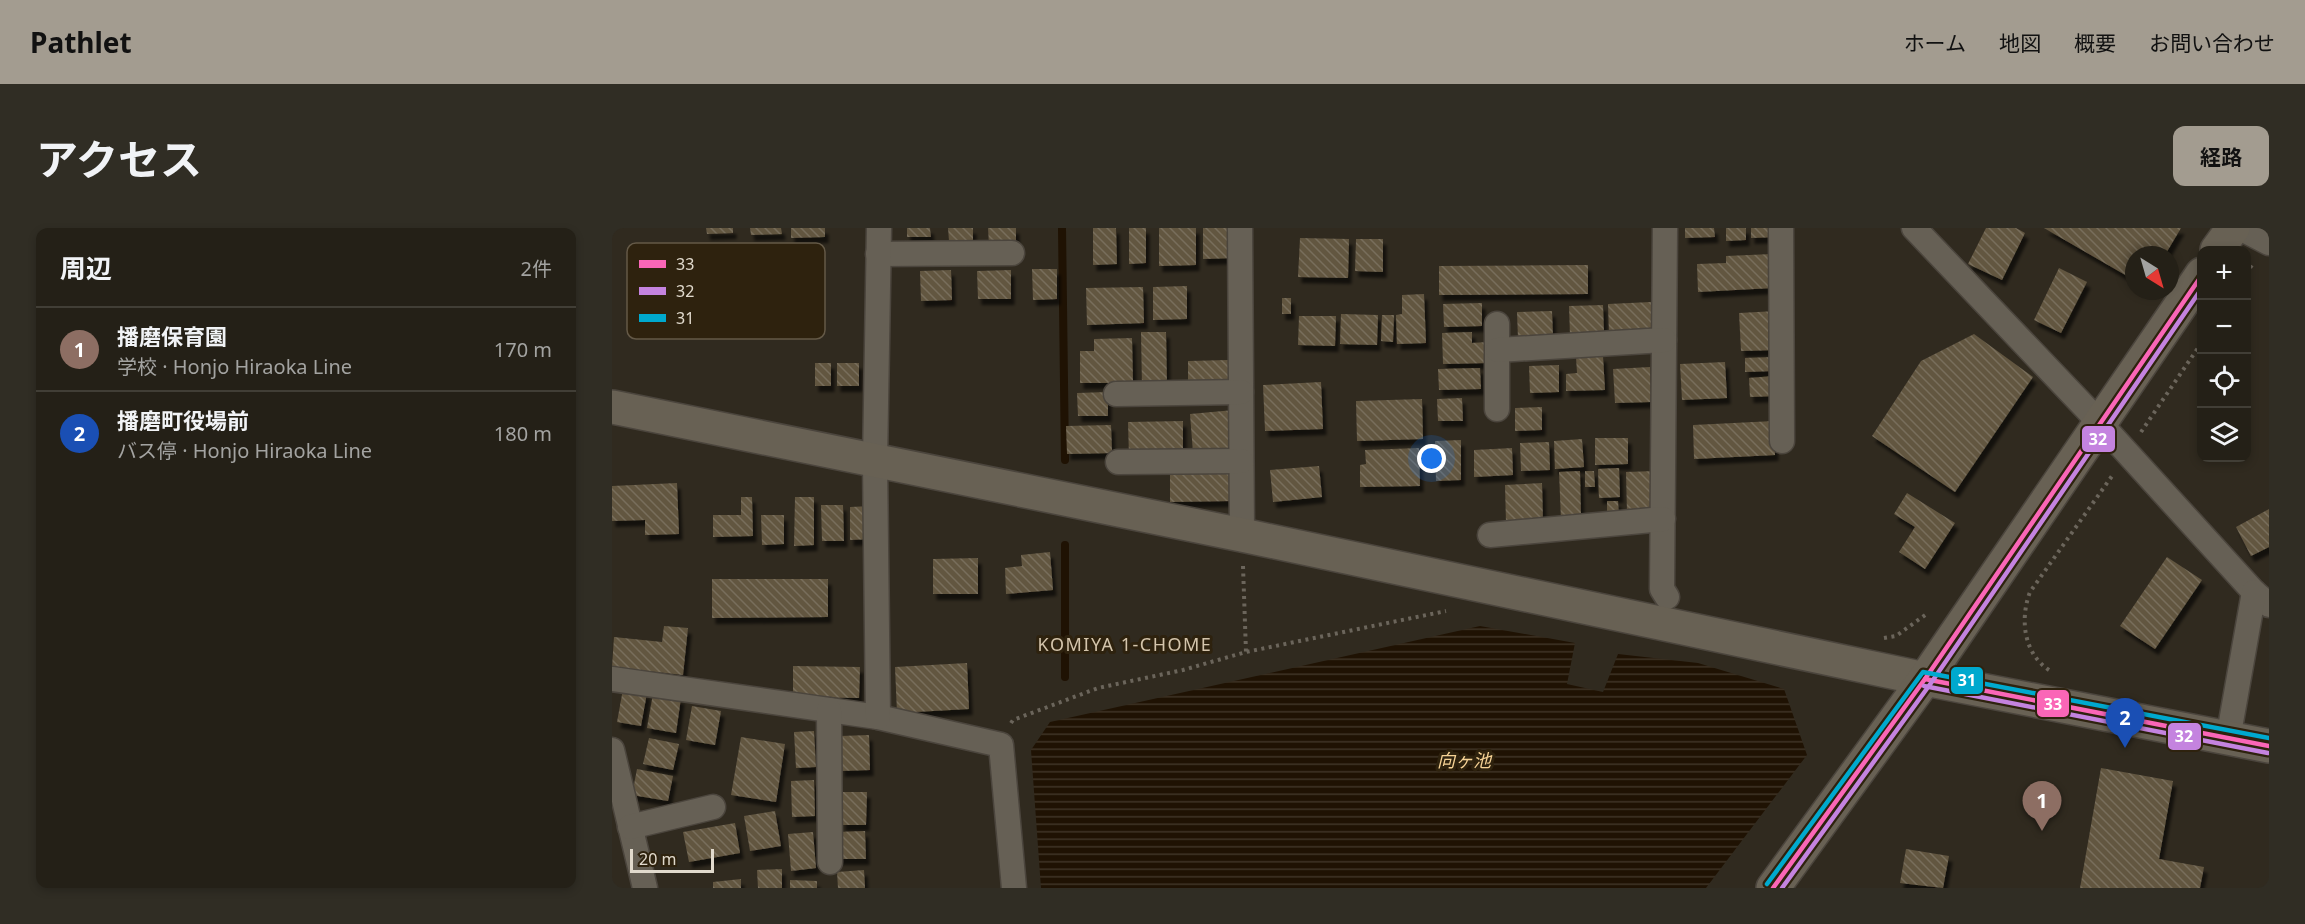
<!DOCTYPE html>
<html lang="ja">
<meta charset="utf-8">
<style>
body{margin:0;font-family:"Noto Sans","Noto Sans JP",sans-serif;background:#302d24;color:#f1f3f6}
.controls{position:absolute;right:18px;top:18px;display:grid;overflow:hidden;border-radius:12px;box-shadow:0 3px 9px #0003}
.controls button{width:54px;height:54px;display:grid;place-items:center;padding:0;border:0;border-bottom:2px solid #413e36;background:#242017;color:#f1f3f6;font:30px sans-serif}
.compass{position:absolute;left:1513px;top:18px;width:54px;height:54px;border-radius:50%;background:#242017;box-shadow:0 3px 9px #0003;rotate:143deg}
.scale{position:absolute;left:18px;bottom:15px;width:84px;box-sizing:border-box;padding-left:6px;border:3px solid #e1dacd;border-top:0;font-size:16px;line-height:21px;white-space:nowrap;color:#e1dacd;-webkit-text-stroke:4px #2e220e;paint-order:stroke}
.you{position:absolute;left:820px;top:231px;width:21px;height:21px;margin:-15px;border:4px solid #fff;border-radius:50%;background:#1a73e8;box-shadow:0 0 0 9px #1a73e833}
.badge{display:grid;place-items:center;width:39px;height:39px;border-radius:50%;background:#a39c90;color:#fff;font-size:20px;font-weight:700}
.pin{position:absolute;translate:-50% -50px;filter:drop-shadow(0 2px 3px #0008)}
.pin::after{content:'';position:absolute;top:32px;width:21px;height:18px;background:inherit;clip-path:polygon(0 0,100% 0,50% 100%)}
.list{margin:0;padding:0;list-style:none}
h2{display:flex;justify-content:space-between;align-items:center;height:78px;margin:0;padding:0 24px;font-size:26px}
h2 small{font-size:20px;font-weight:400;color:#a3a3a1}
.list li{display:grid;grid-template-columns:39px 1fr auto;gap:18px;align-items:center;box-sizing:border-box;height:84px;padding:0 24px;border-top:2px solid #413e36}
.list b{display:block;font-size:22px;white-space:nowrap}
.list p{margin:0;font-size:20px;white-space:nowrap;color:#a3a3a1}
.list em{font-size:20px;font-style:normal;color:#a3a3a1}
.icon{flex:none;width:33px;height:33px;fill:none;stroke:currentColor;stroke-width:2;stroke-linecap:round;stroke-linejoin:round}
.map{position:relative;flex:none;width:1657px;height:660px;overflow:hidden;border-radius:12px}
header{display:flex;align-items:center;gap:36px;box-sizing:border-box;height:84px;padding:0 30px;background:#a39c90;color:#111}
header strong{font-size:28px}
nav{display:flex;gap:33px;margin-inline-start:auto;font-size:21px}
.intro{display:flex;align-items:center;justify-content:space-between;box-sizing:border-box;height:144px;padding:0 36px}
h1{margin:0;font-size:42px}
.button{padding:15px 27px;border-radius:12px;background:#a39c90;color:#111;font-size:21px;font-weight:700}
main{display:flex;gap:36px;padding:0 36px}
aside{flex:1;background:#242017;border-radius:12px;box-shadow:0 3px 9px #0003}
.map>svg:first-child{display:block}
.water{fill:url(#water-rules)}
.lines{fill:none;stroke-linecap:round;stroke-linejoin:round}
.stream{stroke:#1f1203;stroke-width:8}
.building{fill:url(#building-back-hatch);filter:url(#shadow)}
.street-casing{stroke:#4b453d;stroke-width:27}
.secondary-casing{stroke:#4b453d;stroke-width:36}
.path{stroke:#6b655b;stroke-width:4;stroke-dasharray:3 4.5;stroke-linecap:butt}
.street{stroke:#666055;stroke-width:24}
.secondary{stroke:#686154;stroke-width:33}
.bus-1-casing{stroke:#2e220e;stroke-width:9}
.bus-2-casing{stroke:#2e220e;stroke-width:9}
.bus-3-casing{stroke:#2e220e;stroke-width:9}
.bus-1{stroke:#fa66b7;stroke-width:4.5}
.bus-2{stroke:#c483df;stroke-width:4.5}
.bus-3{stroke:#00a9ce;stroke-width:4.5}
.labels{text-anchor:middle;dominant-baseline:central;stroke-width:6;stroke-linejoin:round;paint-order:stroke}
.neighbourhood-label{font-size:18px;letter-spacing:1.5px;fill:#d4c5ac;stroke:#2e220e}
.water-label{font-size:18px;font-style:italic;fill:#f6d295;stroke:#2e220e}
.key{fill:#2e220e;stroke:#645947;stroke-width:1.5}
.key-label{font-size:16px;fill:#e1dacd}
.line-badge{stroke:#2e220e;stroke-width:2}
.badge-label{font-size:16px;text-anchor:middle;font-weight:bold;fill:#fff}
</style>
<header>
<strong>Pathlet</strong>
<nav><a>ホーム</a><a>地図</a><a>概要</a><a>お問い合わせ</a></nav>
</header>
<div class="intro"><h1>アクセス</h1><a class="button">経路</a></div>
<main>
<aside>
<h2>周辺<small>2件</small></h2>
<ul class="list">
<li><span class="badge" style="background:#8d6e63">1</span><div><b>播磨保育園</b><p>学校 · Honjo Hiraoka Line</p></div><em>170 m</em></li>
<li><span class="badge" style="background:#1a4fb4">2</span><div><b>播磨町役場前</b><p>バス停 · Honjo Hiraoka Line</p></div><em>180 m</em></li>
</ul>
</aside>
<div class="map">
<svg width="1657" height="660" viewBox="0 0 1657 660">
<defs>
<pattern id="water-rules" width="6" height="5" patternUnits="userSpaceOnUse" patternTransform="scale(1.5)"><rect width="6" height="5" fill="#1f1203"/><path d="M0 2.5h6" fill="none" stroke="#3f3427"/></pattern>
<pattern id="building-back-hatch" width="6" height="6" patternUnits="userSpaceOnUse" patternTransform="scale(1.5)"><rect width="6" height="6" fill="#625641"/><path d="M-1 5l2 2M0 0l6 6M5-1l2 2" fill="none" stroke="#786e5b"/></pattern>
<filter id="shadow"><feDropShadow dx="3.5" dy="6" stdDeviation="1.5" flood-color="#0009"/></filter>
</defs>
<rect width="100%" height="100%" fill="#302a1f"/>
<path class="water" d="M868 398 963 415 955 456 991 464 1006 426 1086 435 1172 461 1195 527 1094 660H429L419 522 438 494Z"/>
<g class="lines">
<g class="stream">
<path d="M450 0 453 232"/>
<path d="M453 449V317"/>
</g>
</g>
<g class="building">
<path d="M94 0H121V5L95 6Z"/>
<path d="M138 0H169L170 6 139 7Z"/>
<path d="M179 0H213V9L179 10Z"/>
<path d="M295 0H318L319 9H295Z"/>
<path d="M336 0H361V12L337 13Z"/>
<path d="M376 0H404V16L377 17Z"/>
<path d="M481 0H504L505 36 481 37Z"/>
<path d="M517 0H534V35L517 36Z"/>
<path d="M547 0H584V37L547 38Z"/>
<path d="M591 0H622L623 30 591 31Z"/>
<path d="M1073 0H1102L1103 9 1073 10Z"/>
<path d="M1114 0H1134V12L1114 13Z"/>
<path d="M1139 0H1165V9L1139 10Z"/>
<path d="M1374 0H1404L1413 5 1390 52 1356 36Z"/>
<path d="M1432 0H1569L1553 27H1522V52Z"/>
<path d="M688 10 737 11 736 50 686 49Z"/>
<path d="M744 11H771V44L743 43Z"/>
<path d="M1160 26 1161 60 1086 64 1085 36 1114 35V28Z"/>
<path d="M976 37V66L827 67V38Z"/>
<path d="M1447 40 1475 54 1449 105 1422 92Z"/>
<path d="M420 41H445V71L421 72Z"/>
<path d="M339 42 340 72 309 73 308 43Z"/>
<path d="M399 42V71H366L365 43Z"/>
<path d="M575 58V91L541 92V59Z"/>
<path d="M531 59 532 95 475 97 474 60Z"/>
<path d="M812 66 814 115 785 116 784 87 790 86V67Z"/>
<rect x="670" y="70" width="9" height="16"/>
<path d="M1039 74 1040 102 997 104 996 76Z"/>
<path d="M870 75V98L832 99 831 76Z"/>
<path d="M991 77 992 106 958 108 957 78Z"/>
<path d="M940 83 941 110 906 111 905 84Z"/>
<path d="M1164 83 1166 122 1129 123 1127 85Z"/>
<path d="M729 86 766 87 765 117 728 116Z"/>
<path d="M770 87H782L781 114 769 113Z"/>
<path d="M687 88H724L723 118 686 117Z"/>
<path d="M529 104H554L555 160H530Z"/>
<path d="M860 104V115L875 114 876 135 831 136 830 105Z"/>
<path d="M1362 106 1421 149 1343 264 1260 208 1309 133Z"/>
<path d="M520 110 521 155H468V123H482V111Z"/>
<path d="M991 128 993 162 954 163V146L965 145 964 129Z"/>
<path d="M1162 129V143L1133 144V130Z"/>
<path d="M616 132V156L576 157V133Z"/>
<path d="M1113 134 1115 170 1070 172 1068 136Z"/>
<rect x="203" y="135" width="16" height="23"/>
<rect x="225" y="135" width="22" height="23"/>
<path d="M947 137V164L918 165 917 138Z"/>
<path d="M1038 139 1039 174 1003 175 1001 141Z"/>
<path d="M868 140 869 161 827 162 826 141Z"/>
<path d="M1163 148 1164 168 1138 169 1137 150Z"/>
<path d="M709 154 711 201 653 203 651 157Z"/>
<path d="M496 164V188H466L465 165Z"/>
<path d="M850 170 851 193H826L825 171Z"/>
<path d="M810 171 811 211 745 213 744 173Z"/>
<path d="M930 179V202L903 203V180Z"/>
<path d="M622 182 625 221 581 225 578 186Z"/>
<path d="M571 193V228L517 229 516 194Z"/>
<path d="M1162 193 1163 227 1082 231 1081 197Z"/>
<path d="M499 197 500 225 455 226 454 198Z"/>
<path d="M983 210H1016V236L983 237Z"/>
<path d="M970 211 972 239 943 241 942 213Z"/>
<path d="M849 212V252L824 253 823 213Z"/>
<path d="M937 214 938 242 909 243 908 215Z"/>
<path d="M807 220 808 258 748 259V237L754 236 753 222Z"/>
<path d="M900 220 901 247 862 249V222Z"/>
<path d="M707 238 710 269 661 274 658 242Z"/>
<path d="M618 239 619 273 558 274V240Z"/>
<path d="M1007 240 1008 269 987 270 986 241Z"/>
<path d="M968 243 969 291 949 292 947 244Z"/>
<path d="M973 243H982L983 259H973Z"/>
<path d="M1043 243 1044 284 1015 285 1014 244Z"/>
<path d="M65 255 67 306 33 307V292L0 293V258Z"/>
<path d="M930 255 931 294 894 295 893 257Z"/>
<path d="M1295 265 1343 295 1313 341 1287 324 1303 299 1282 286Z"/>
<path d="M129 269H140L141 308 101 309V287H129Z"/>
<path d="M183 269H202V317L182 318Z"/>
<path d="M995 273H1006L1007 288H995Z"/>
<path d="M209 277H231L232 313H210Z"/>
<path d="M259 278V311L238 312V279Z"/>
<path d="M1657 281V319L1639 328 1624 299Z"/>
<path d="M149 287H172V316L150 317Z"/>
<path d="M438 324 441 362 394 366 393 340 410 338 409 327Z"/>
<path d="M1555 329 1590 352 1543 421 1508 398Z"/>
<path d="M366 330V366H321V331Z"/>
<path d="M100 351H216V389L100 390Z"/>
<path d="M52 398 76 400 71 447 0 439 2 409 50 414Z"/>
<path d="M355 435 357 481 285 485 283 439Z"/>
<path d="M181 438 248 439 247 470 181 469Z"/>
<path d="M11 461 35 465 29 498 5 494Z"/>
<path d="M41 466 69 470 64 505 35 500Z"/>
<path d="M80 478 109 483 103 517 74 512Z"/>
<path d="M202 503 204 539 184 540 182 504Z"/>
<path d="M257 507 258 542 229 543 228 508Z"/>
<path d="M129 509 173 516 164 574 119 567Z"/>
<path d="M37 510 67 516 61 542 31 536Z"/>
<path d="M1489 540 1561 553 1547 631 1592 639 1588 660H1468Z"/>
<path d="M25 541 61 548 56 573 20 567Z"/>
<path d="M202 552 203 588 180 589 179 553Z"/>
<path d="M230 564H255L254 597H230Z"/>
<path d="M163 583 169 618 138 623 132 588Z"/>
<path d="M123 595 128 625 77 634 71 604Z"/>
<path d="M253 603 254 631H226L225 604Z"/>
<path d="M201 604 204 640 179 643 176 606Z"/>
<path d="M1294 621 1337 628 1331 660 1288 655Z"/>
<path d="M170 641V660H146L145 642Z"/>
<path d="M252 642 253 660H226L225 644Z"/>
<path d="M129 651V660H101V654Z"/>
<path d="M178 652 205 653V660H178Z"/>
</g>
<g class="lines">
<g class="street-casing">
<g id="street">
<path d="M628 0 630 307"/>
<path d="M1053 0 1050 361 1055 369"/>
<path d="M1169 0 1170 213"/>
<path d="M1302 0 1488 195 1642 364 1657 377"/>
<path d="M1628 0 1657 15"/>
<path d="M266 26 400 25"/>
<path d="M885 96V181"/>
<path d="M886 122 1052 112"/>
<path d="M504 166 629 164"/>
<path d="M506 234 629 233"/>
<path d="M878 307 1051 291"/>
<path d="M0 451 266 489 389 517 402 660"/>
<path d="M217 482 218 634"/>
<path d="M266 489 263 234 267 0"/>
<path d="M1616 511 1642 364"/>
<path d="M0 522 33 660"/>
<path d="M18 599 101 579"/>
</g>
</g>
<g class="secondary-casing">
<g id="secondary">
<path d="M1605 22 1621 0"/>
<path d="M0 179 630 307 1313 451 1657 518"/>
<path d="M1161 660 1313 451 1590 46"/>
</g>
</g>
<g class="path">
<path d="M1634 46 1642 34"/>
<path d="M1529 204 1590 114"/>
<path d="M631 338 634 424"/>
<path d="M1272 410 1284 408 1316 385"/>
<path d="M1437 442C1411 425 1408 390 1418 364L1500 248"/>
<path d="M399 495 401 492 486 460 571 442 634 424 834 383"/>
</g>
<use href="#street" class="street"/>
<use href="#secondary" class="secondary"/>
<g class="bus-1-casing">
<g id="bus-1">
<path d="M1313 451 1657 518"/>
<path d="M1161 660 1313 451 1590 47"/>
</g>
</g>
<g class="bus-2-casing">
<g id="bus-2">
<path d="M1312 458 1656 525"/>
<path d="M1170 660 1319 455 1590 60"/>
</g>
</g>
<g class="bus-3-casing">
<path id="bus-3" d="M1155 656 1311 444 1657 510"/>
</g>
<use href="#bus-1" class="bus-1"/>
<use href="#bus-2" class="bus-2"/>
<use href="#bus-3" class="bus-3"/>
</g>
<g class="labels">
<g class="neighbourhood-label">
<text x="513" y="416">KOMIYA 1-CHOME</text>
</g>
<g class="water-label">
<text x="852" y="532">向ヶ池</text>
</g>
</g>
<rect x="15" y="15" width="198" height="96" rx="9" class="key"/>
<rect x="27" y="32" width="27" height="8" fill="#fa66b7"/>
<rect x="27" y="59" width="27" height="8" fill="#c483df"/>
<rect x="27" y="86" width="27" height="8" fill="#00a9ce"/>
<g class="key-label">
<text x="64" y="42">33</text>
<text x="64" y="69">32</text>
<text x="64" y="96">31</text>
</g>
<g class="line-badge">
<rect x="1469" y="197" width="35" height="28" rx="6" fill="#c483df"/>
<rect x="1338" y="438" width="34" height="29" rx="6" fill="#00a9ce"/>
<rect x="1424" y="461" width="34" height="29" rx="6" fill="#fa66b7"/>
<rect x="1555" y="494" width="35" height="29" rx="6" fill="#c483df"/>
</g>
<g class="badge-label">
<text x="1486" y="217">32</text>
<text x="1355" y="458">31</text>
<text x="1441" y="482">33</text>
<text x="1572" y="514">32</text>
</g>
</svg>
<div class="controls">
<button>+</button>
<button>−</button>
<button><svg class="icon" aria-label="locate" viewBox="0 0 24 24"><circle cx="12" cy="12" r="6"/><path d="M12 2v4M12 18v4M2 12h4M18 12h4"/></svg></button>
<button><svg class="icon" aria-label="layers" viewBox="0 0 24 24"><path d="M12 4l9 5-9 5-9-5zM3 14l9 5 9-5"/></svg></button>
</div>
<svg class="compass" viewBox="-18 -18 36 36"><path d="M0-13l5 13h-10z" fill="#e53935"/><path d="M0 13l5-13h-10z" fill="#a3a3a1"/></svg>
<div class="scale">20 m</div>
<div class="you"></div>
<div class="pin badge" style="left:1430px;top:603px;background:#8d6e63">1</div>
<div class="pin badge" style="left:1513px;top:520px;background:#1a4fb4">2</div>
</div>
</main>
